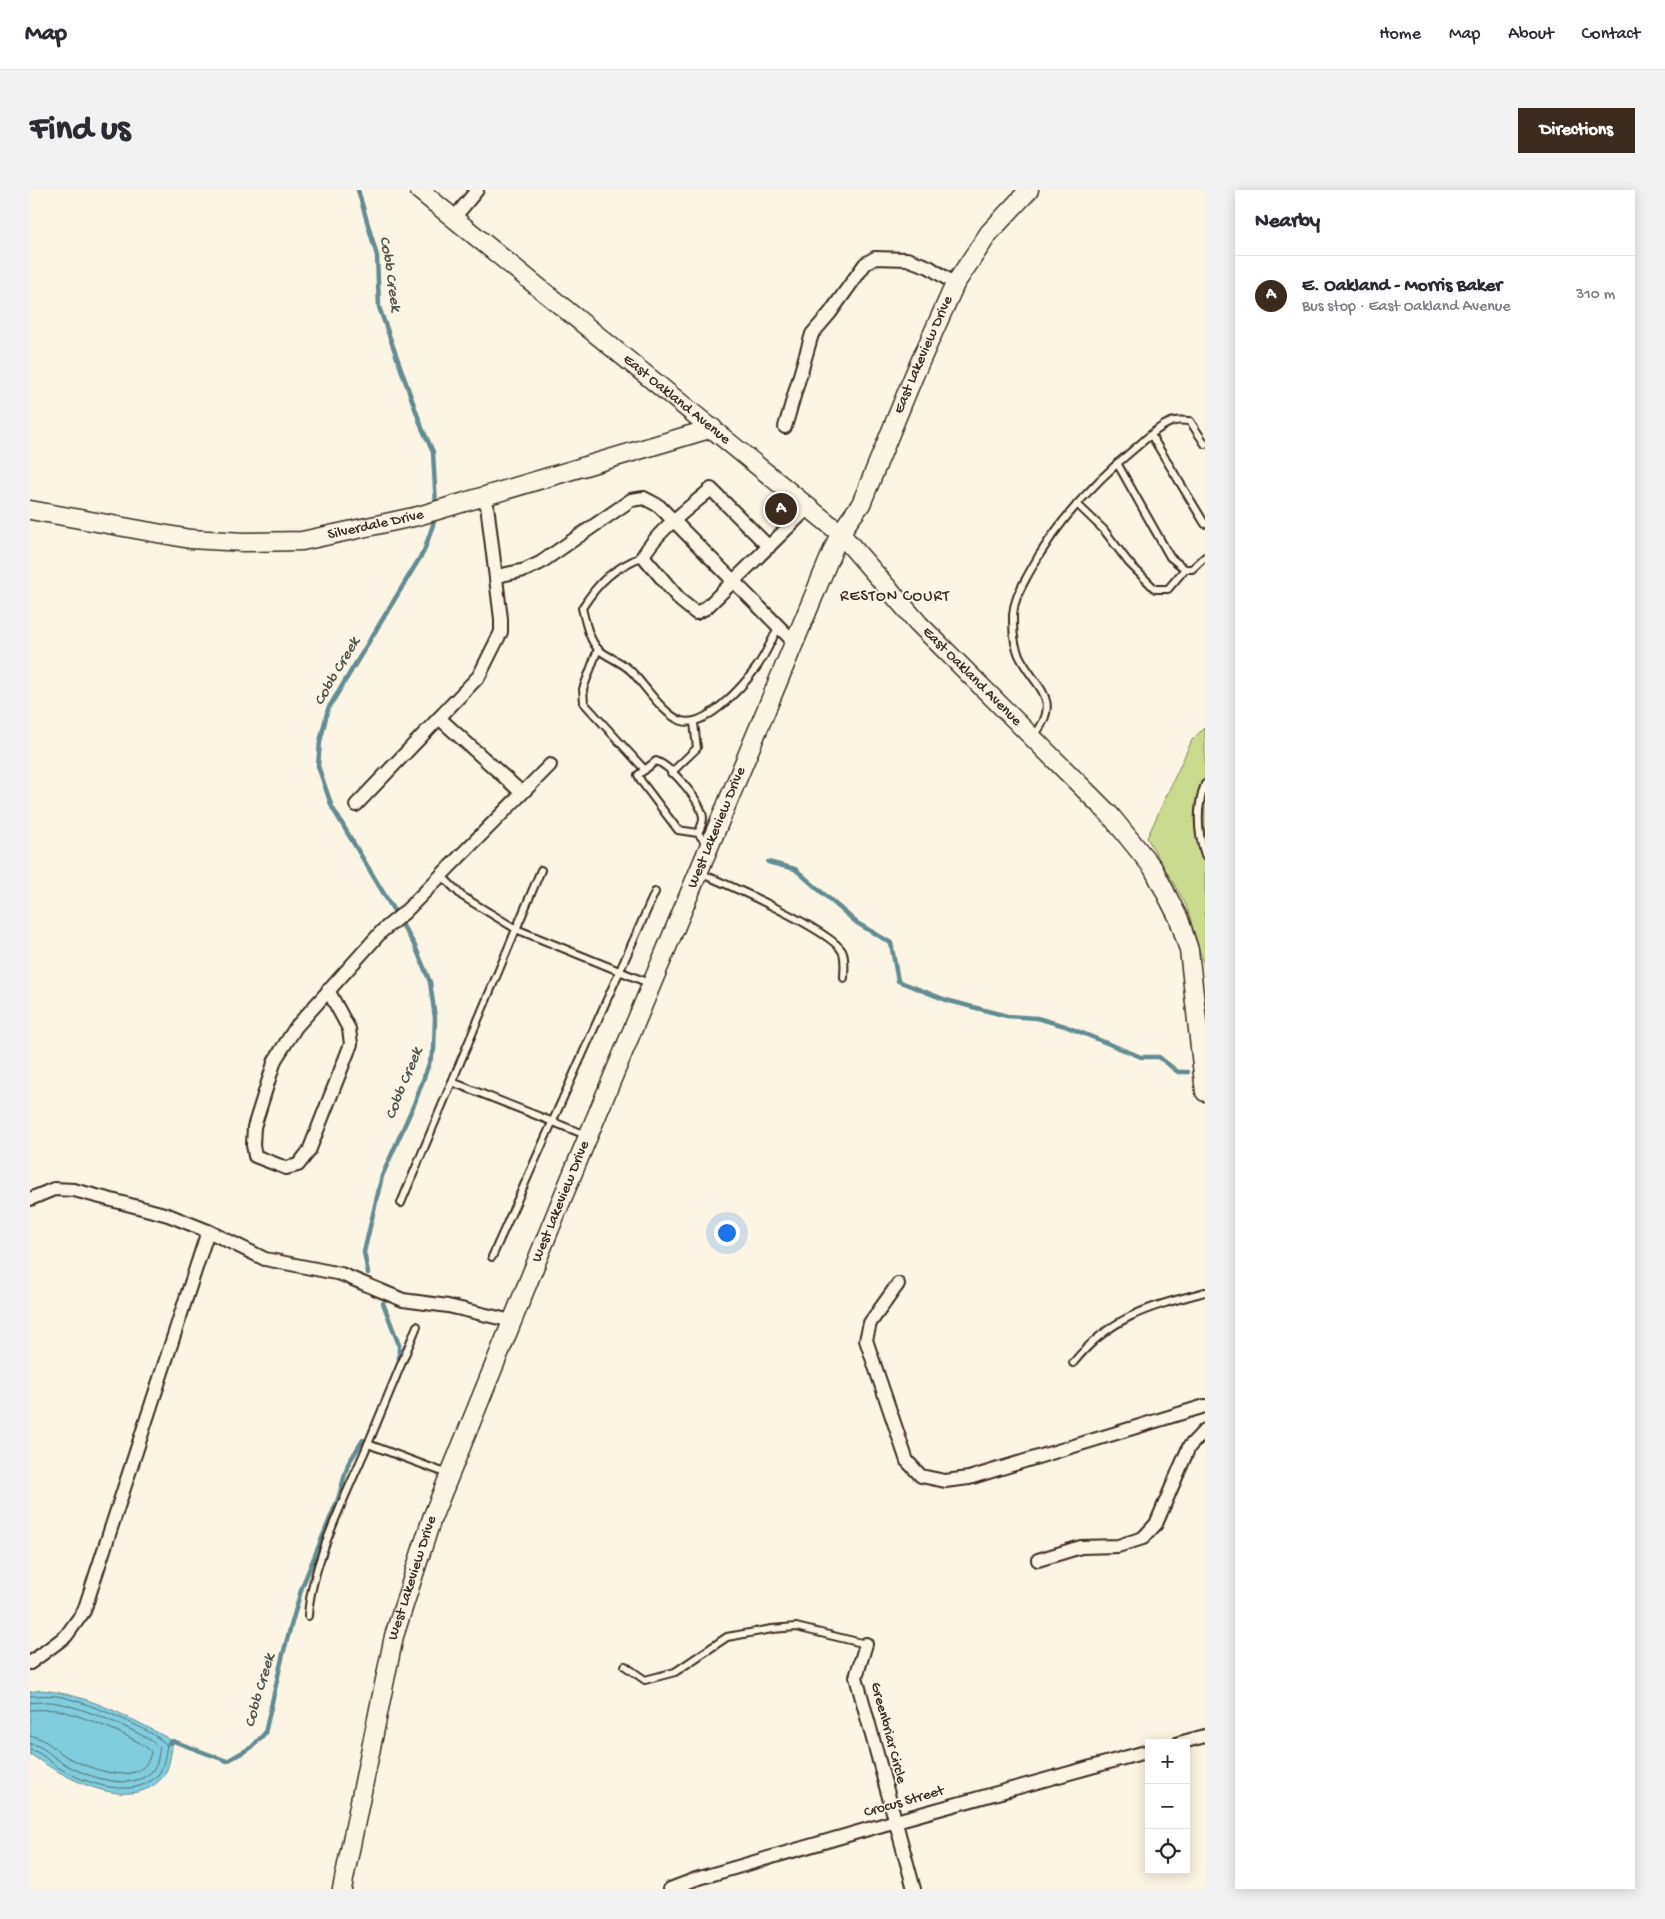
<!DOCTYPE html>
<meta charset="utf-8">
<style>
body{margin:0;font-family:"Gochi Hand",sans-serif;background:#f2f2f3;color:#2b2b33}
.controls{position:absolute;right:15px;bottom:15px;display:grid;overflow:hidden;border-radius:0px;box-shadow:0 2px 12px #0003}
.controls button{width:45px;height:45px;display:grid;place-items:center;padding:0;border:0;border-bottom:1px solid #e1e1e2;background:#fff;color:#2b2b33;font:25px sans-serif}
.you{position:absolute;left:696px;top:1042px;width:18px;height:18px;margin:-12px;border:4px solid #fff;border-radius:50%;background:#1a73e8;box-shadow:0 0 0 8px #1a73e833}
.badge{display:grid;place-items:center;width:32px;height:32px;border-radius:50%;background:#3b2a1e;color:#fff;font-size:16px;font-weight:700}
.pin{position:absolute;translate:-50% -50%;border:2px solid #fff;box-shadow:0 1px 5px #0006}
.list{margin:0;padding:0;list-style:none}
h2{display:flex;justify-content:space-between;align-items:center;height:65px;margin:0;padding:0 20px;font-size:21px}
h2 small{font-size:16px;font-weight:400;color:#7c7c81}
.list li{display:grid;grid-template-columns:32px 1fr auto;gap:15px;align-items:center;box-sizing:border-box;height:80px;padding:0 20px;border-top:1px solid #e1e1e2}
.list b{display:block;font-size:19px;white-space:nowrap}
.list p{margin:0;font-size:16px;white-space:nowrap;color:#7c7c81}
.list em{font-size:16px;font-style:normal;color:#7c7c81}
.icon{flex:none;width:28px;height:28px;fill:none;stroke:currentColor;stroke-width:2;stroke-linecap:round;stroke-linejoin:round}
.map{position:relative;flex:none;width:1175px;height:1699px;overflow:hidden;border-radius:0px}
header{display:flex;align-items:center;gap:30px;box-sizing:border-box;height:70px;padding:0 25px;background:#fff;border-bottom:1px solid #e1e1e2}
header strong{font-size:24px}
nav{display:flex;gap:28px;margin-inline-start:auto;font-size:18px}
.intro{display:flex;align-items:center;justify-content:space-between;box-sizing:border-box;height:120px;padding:0 30px}
h1{margin:0;font-size:35px}
.button{padding:12px 22px;border-radius:0px;background:#3b2a1e;color:#fff;font-size:18px;font-weight:700}
main{display:flex;gap:30px;padding:0 30px}
aside{flex:1;background:#fff;border-radius:0px;box-shadow:0 2px 12px #0003}
.map>svg:first-child{display:block}
.green{fill:#c9da8e;stroke:#828256}
.water{fill:#80cddf;stroke:#648c92}
.lines{fill:none;stroke-linecap:round;stroke-linejoin:round}
.shore{stroke:#576b6b;stroke-width:1}
.stream{stroke:#648c92;stroke-width:4.5}
.lane-casing{stroke:#3b2a1e;stroke-width:10}
.street-casing{stroke:#3b2a1e;stroke-width:16}
.secondary-casing{stroke:#3b2a1e;stroke-width:21}
.lane{stroke:#fcf5e5;stroke-width:6}
.street{stroke:#fcf5e5;stroke-width:12}
.secondary{stroke:#fcf5e5;stroke-width:18}
.labels{text-anchor:middle;dominant-baseline:central;stroke-width:4;stroke-linejoin:round;paint-order:stroke}
.street-label{font-size:15px;fill:#3b2a1e;stroke:#fcf5e5}
.water-label{font-size:16px;font-style:italic;fill:#4c534e;stroke:#fcf5e5}
.neighbourhood-label{font-size:16px;letter-spacing:1px;fill:#3b2a1e;stroke:#fcf5e5}
</style>
<header>
<strong>Map</strong>
<nav><a>Home</a><a>Map</a><a>About</a><a>Contact</a></nav>
</header>
<div class="intro"><h1>Find us</h1><a class="button">Directions</a></div>
<main>
<div class="map">
<svg width="1175" height="1699" viewBox="0 0 1175 1699">
<rect width="100%" height="100%" fill="#fcf5e5"/>
<filter id="ink" filterUnits="userSpaceOnUse"><feTurbulence type="fractalNoise" baseFrequency=".02" numOctaves="2"/><feDisplacementMap in="SourceGraphic" scale="10" xChannelSelector="R" yChannelSelector="G"/><feConvolveMatrix kernelMatrix="1 2 1 2 8 2 1 2 1" color-interpolation-filters="sRGB"/></filter>
<g filter="url(#ink)">
<path class="green" d="M1175 537V779L1156 715 1117 648 1162 550Z"/>
<path class="water" d="M10 1500C58 1504 101 1528 143 1551 141 1562 140 1579 132 1588 98 1625 32 1586 0 1564V1502Z"/>
<g class="lines">
<g class="shore">
<path d="M0 1506C9 1506 18 1505 27 1506 49 1509 123 1539 137 1555 135 1564 134 1578 128 1585 103 1611 55 1593 29 1578 20 1573 11 1561 0 1560"/>
<path d="M0 1513C9 1512 18 1511 27 1513 48 1516 117 1543 130 1558 128 1565 128 1575 123 1580 102 1604 55 1586 33 1573 22 1567 12 1554 0 1554"/>
<path d="M0 1520C9 1520 17 1519 27 1520 45 1523 112 1549 121 1562 114 1600 60 1579 37 1567 25 1560 15 1547 0 1546"/>
</g>
<g class="stream">
<path d="M328 0 347 66 349 117 392 238 403 262 406 316"/>
<path d="M738 672 765 679 827 733 861 753 868 791 916 810 977 826 1007 828 1035 836 1111 867H1129L1148 882H1158"/>
<path d="M338 1083 334 1062 352 986 385 912 404 860 405 828 400 792 385 756 302 617 288 576 290 552 298 519 394 361 406 326"/>
<path d="M353 1113 369 1155V1176"/>
<path d="M139 1553 143 1551 197 1571 222 1557 235 1543 253 1464 272 1397 308 1309 318 1274 333 1250"/>
</g>
<g class="lane-casing">
<g id="lane">
<path d="M1121 245 1175 334"/>
<path d="M1087 273 1140 367 1155 379H1162L1175 367"/>
<path d="M1047 314 1074 340 1099 373 1125 399H1138L1155 379"/>
<path d="M613 366C583 379 570 390 552 418 555 430 559 451 569 460 579 468 592 472 601 481 615 495 634 526 652 531 676 538 713 496 726 478 735 466 741 451 748 438"/>
<path d="M568 459 553 499 554 513 615 580"/>
<path d="M1004 546C1035 507 1002 496 988 463 983 450 983 438 983 425 984 409 991 398 999 383 1026 332 1066 290 1110 254 1119 246 1133 233 1145 231 1149 230 1156 231 1160 231L1175 254"/>
<path d="M641 583 667 558 664 533"/>
<path d="M1175 594C1166 618 1167 641 1175 665"/>
<path d="M668 643 648 640 611 591 608 585 626 571C641 576 672 612 673 628 673 634 670 639 668 643L678 656"/>
<path d="M669 683C695 693 800 740 812 761 816 768 814 780 814 788"/>
<path d="M411 685 432 706 486 739 621 794"/>
<path d="M422 892 556 945"/>
<path d="M371 1013 511 680"/>
<path d="M462 1067 625 702"/>
<path d="M1043 1173C1081 1126 1119 1117 1175 1102"/>
<path d="M338 1254 387 1136"/>
<path d="M278 1426C281 1374 317 1303 338 1254L418 1284"/>
<path d="M595 1476 615 1490 645 1482 697 1447 742 1439 766 1437 836 1454"/>
</g>
</g>
<g class="street-casing">
<g id="street">
<path d="M424 28 447 0"/>
<path d="M755 237 782 144 800 123 835 74 845 68 877 69 899 77 925 94"/>
<path d="M739 357 681 299C658 319 629 339 613 366L651 411 666 423 676 418 779 317"/>
<path d="M467 386 495 380 510 373 601 310 614 308 629 316 764 452"/>
<path d="M409 528 491 602"/>
<path d="M326 615 449 486 471 442V429L456 307"/>
<path d="M298 800 319 839 321 854 279 961 268 975 256 978 225 966 223 955 224 937 245 870 266 837 352 741 375 722 520 575"/>
<path d="M0 1009 24 999 44 1000 138 1025 178 1041 235 1069 311 1084 373 1110 418 1116 482 1131"/>
<path d="M868 1094 840 1133 836 1150 877 1271 891 1286 915 1291 939 1288 1175 1216"/>
<path d="M1008 1370 1051 1357 1088 1356 1113 1348 1126 1334 1159 1257 1175 1240"/>
<path d="M836 1454 826 1487 884 1699"/>
<path d="M0 1473 36 1446 54 1421 178 1041"/>
<path d="M1149 1553 1175 1546"/>
<path d="M640 1699 666 1689 866 1631 1119 1561"/>
</g>
</g>
<g class="secondary-casing">
<g id="secondary">
<path id="s1" d="M389 0 810 343 888 433 1080 625 1123 678 1149 729 1159 760 1175 902"/>
<path id="s2" d="M0 320 160 349 214 352 272 351 388 326 683 238"/>
<path id="s3" d="M312 1699 364 1446 402 1328 534 1004 810 343 831 314 885 183 925 94 959 43 999 0"/>
</g>
</g>
<use href="#lane" class="lane"/>
<use href="#street" class="street"/>
<use href="#secondary" class="secondary"/>
</g>
</g>
<g class="labels">
<g class="street-label">
<text stroke="none"><textPath href="#s3" startOffset="1646">East Lakeview Drive</textPath></text>
<text stroke="none"><textPath href="#s1" startOffset="332">East Oakland Avenue</textPath></text>
<text stroke="none"><textPath href="#s2" startOffset="350">Silverdale Drive</textPath></text>
<text stroke="none"><textPath href="#s1" startOffset="738">East Oakland Avenue</textPath></text>
<text stroke="none"><textPath href="#s3" startOffset="1129">West Lakeview Drive</textPath></text>
<text stroke="none"><textPath href="#s3" startOffset="724">West Lakeview Drive</textPath></text>
<text stroke="none"><textPath href="#s3" startOffset="319">West Lakeview Drive</textPath></text>
<text transform="translate(858 1543) rotate(75)">Greenbriar Circle</text>
<text transform="translate(874 1612) rotate(-16)">Crocus Street</text>
</g>
<g class="water-label">
<text transform="translate(359 84) rotate(81)">Cobb Creek</text>
<text transform="translate(308 482) rotate(-60)">Cobb Creek</text>
<text transform="translate(375 894) rotate(-68)">Cobb Creek</text>
<text transform="translate(231 1501) rotate(-74)">Cobb Creek</text>
</g>
<g class="neighbourhood-label">
<text x="865" y="407">RESTON COURT</text>
</g>
</g>
</svg>
<div class="controls">
<button>+</button>
<button>−</button>
<button><svg class="icon" aria-label="locate" viewBox="0 0 24 24"><circle cx="12" cy="12" r="6"/><path d="M12 2v4M12 18v4M2 12h4M18 12h4"/></svg></button>
</div>
<div class="you"></div>
<div class="pin badge" style="left:751px;top:319px">A</div>
</div>
<aside>
<h2>Nearby<small></small></h2>
<ul class="list">
<li><span class="badge">A</span><div><b>E. Oakland - Morris Baker</b><p>Bus stop · East Oakland Avenue</p></div><em>310 m</em></li>
</ul>
</aside>
</main>
